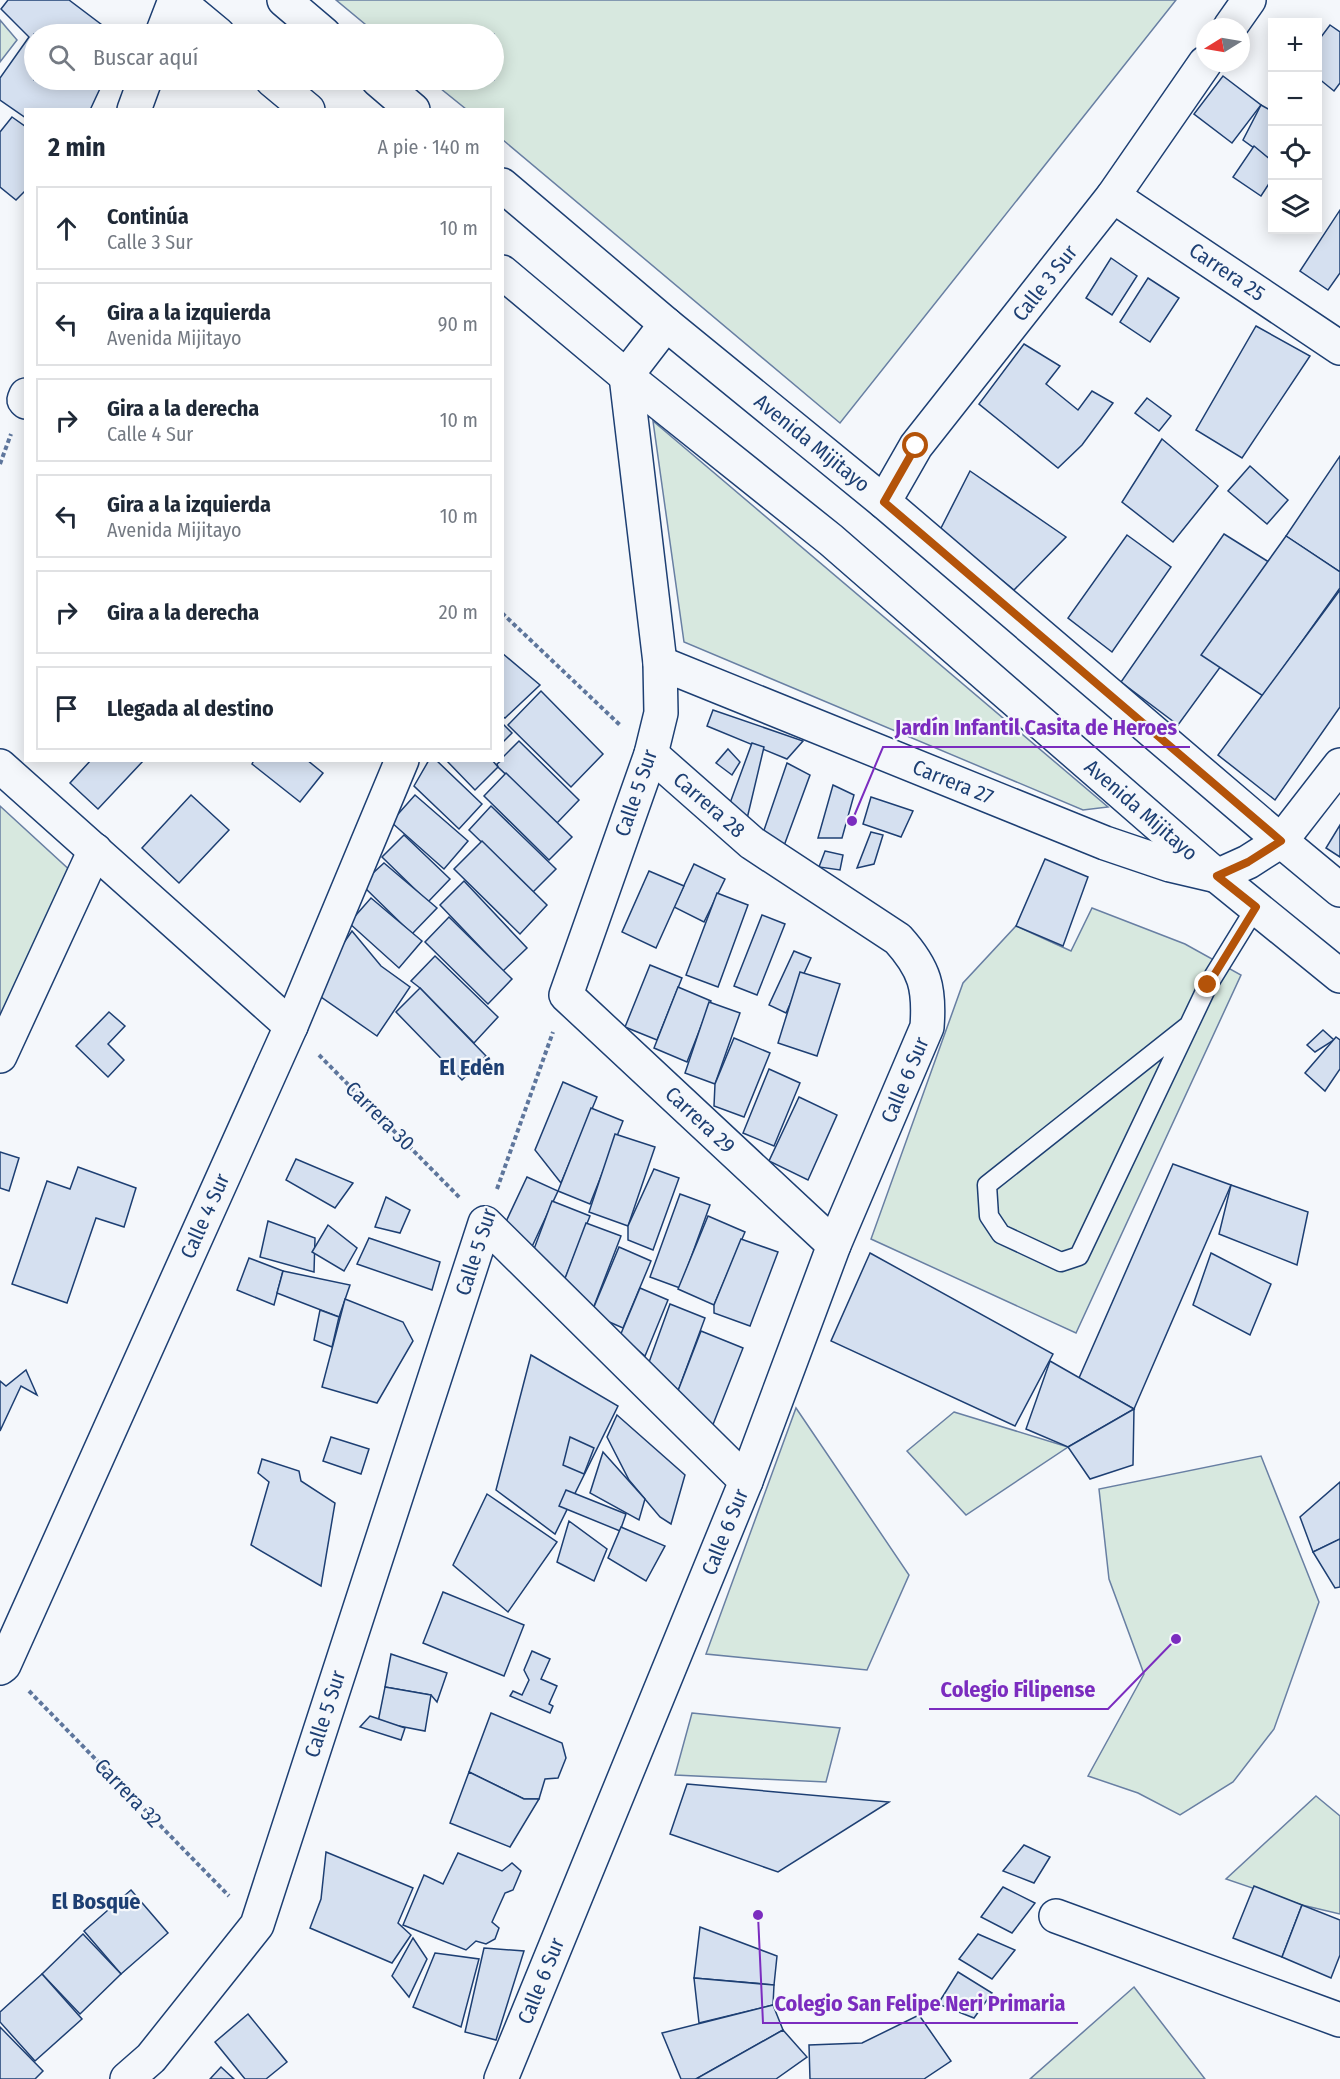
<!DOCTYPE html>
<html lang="es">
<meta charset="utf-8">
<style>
body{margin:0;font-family:"Fira Sans Condensed",sans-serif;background:#f6f6f7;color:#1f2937}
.controls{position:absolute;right:18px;top:18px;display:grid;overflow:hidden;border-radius:0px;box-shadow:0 3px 15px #0003}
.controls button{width:54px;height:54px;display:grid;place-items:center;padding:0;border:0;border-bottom:2px solid #e0e1e3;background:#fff;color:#1f2937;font:30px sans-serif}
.compass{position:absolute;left:1196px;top:18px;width:54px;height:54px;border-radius:50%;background:#fff;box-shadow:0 3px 15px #0003;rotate:259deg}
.stop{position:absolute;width:18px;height:18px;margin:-14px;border:4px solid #b45309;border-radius:50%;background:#fff}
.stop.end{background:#b45309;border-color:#fff;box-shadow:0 2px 6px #0008}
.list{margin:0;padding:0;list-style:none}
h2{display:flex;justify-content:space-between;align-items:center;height:78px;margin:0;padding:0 24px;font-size:26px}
h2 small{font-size:20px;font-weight:400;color:#747a83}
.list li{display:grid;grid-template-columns:39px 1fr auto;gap:18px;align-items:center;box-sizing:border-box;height:84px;margin:0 12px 12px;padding:0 12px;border:2px solid #e0e1e3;border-radius:0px}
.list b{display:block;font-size:22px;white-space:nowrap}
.list p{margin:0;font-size:20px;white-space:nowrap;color:#747a83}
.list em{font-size:20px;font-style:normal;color:#747a83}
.icon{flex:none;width:33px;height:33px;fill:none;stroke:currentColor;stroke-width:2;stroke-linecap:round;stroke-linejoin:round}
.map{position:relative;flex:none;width:1340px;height:2079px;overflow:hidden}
.search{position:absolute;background:#fff;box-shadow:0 3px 15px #0003;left:24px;top:24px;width:480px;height:66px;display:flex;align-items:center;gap:15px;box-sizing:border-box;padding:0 21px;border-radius:33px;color:#747a83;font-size:22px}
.panel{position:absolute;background:#fff;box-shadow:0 3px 15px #0003;left:24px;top:108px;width:480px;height:654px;border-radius:0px}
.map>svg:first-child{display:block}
.green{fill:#d7e8df;stroke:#687fa3;stroke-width:1.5}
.building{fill:#d5e0f0;stroke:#1d3f73;stroke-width:1.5}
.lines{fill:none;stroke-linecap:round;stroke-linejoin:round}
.service-casing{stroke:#1d3f73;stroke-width:21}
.minor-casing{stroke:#1d3f73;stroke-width:36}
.secondary-casing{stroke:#1d3f73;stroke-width:36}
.path{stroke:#5e769c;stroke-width:4;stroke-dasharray:4.5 3;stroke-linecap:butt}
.service{stroke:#f4f7fb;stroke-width:18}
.minor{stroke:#f4f7fb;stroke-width:33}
.secondary{stroke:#f4f7fb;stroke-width:33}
.route{stroke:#b45309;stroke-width:8}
.labels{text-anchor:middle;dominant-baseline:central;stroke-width:4.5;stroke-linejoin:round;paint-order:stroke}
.street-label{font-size:21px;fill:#1d3f73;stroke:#f4f7fb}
.neighbourhood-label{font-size:22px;font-weight:bold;fill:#1d3f73;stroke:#f4f7fb}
.leader{fill:none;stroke:#7b2cbf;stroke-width:2}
.callout-dot{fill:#7b2cbf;stroke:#f4f7fb;stroke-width:2}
.callout-label{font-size:22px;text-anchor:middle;font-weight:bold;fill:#7b2cbf;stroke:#f4f7fb;stroke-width:4.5;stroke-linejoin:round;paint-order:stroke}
</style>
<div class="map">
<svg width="1340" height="2079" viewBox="0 0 1340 2079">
<rect width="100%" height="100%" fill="#f4f7fb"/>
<g class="green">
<path d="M336 0H1176L840 423 503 140 502 110 466 109 430 80H494V34H377Z"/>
<path d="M0 20 17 40 0 62Z"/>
<path d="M653 421 1108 807 1083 810 684 642Z"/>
<path d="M0 806 74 874 0 1033Z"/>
<path d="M1092 908 1185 944 1241 975 1076 1333 871 1239 963 983 1016 926 1071 951Z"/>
<path d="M796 1408 909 1575 867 1670 706 1654Z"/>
<path d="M954 1412 1068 1447 966 1515 907 1451Z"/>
<path d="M1261 1456 1319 1602 1274 1729 1233 1782 1180 1815 1138 1793 1088 1776 1144 1674 1109 1579 1099 1489Z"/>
<path d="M692 1713 840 1728 826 1782 675 1775Z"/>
<path d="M1316 1796 1340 1816V1914L1302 1905 1226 1879Z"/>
<path d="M1134 1987 1205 2079H1030Z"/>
</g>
<g class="building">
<path d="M8 0H69L114 34H34V80H104L90 110H26V118L0 100V78L29 37 1 9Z"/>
<path d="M1330 25 1340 32V83L1334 91 1318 78V41Z"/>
<path d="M1223 76 1261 105 1232 143 1194 114Z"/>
<path d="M1261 105 1272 111V161L1243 140Z"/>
<path d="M12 117 26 127V190L16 200 0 187V132Z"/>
<path d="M1254 146 1272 161V179L1261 196 1233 177Z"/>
<path d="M1340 210V273L1328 290 1300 271Z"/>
<path d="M1111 258 1137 276 1112 315 1086 298Z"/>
<path d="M1148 278 1179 298 1150 342 1120 322Z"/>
<path d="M1256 326 1310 356 1242 458 1196 430Z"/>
<path d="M1024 344 1060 366 1046 384 1078 410 1092 391 1113 403 1082 445 1058 468 979 404Z"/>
<path d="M1147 398 1171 416 1159 431 1135 413Z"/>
<path d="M1162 439 1218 486 1173 542 1122 502Z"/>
<path d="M1340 456V572L1286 536Z"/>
<path d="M1250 466 1288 500 1267 524 1228 491Z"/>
<path d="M970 471 1066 537 1014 590 940 530Z"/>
<path d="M1224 534 1288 574 1178 725 1121 682Z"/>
<path d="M1127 535 1171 567 1112 652 1068 618Z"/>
<path d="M1286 536 1340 572V588L1263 696 1201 655Z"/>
<path d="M1340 590V707L1275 800 1218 755Z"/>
<path d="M502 653 540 685 505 718 502 716Z"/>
<path d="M541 691 603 754 571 787 508 725Z"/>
<path d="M713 710 803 741 787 759 707 726Z"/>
<path d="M502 723 512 733 502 743Z"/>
<path d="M519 741 579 800 557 823 498 767 497 764 502 760V758Z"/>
<path d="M752 743 764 747 746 823 730 803Z"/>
<path d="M728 749 740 762 732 775 716 763Z"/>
<path d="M91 760H144L98 809 70 783Z"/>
<path d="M254 760H307L323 773 300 802 252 764Z"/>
<path d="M429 760H436L482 804 459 829 414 786Z"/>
<path d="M446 760H492L498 767 475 790Z"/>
<path d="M787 763 810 775 781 854 762 836Z"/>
<path d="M506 773 572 837 549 860 484 796Z"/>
<path d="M833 785 854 795 842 838H818Z"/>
<path d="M191 795 229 830 179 883 142 848Z"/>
<path d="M415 795 468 841 444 869 391 822Z"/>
<path d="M871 797 913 811 901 837 863 824Z"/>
<path d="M491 806 556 869 533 892 469 830Z"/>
<path d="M1340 825V857L1326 848Z"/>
<path d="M871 832 883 835 874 864 857 868Z"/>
<path d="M404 835 450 879 428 902 382 857Z"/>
<path d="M482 841 547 905 520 934 454 869Z"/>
<path d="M825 851 843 855 840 870 819 867Z"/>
<path d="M1045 859 1088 877 1063 946 1016 926Z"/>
<path d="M384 863 437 908 412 934 361 884Z"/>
<path d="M694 864 725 879 704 922 674 907Z"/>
<path d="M649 871 684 886 656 948 622 932Z"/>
<path d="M464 881 527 948 503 971 440 905Z"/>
<path d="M717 893 748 905 718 987 686 975Z"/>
<path d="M371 898 422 941 399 968 349 923Z"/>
<path d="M762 915 785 924 757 995 734 986Z"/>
<path d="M449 917 512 979 488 1004 425 942Z"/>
<path d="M352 931 381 966 410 987 377 1036 311 990Z"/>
<path d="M794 951 811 958 786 1013 769 1005Z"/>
<path d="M435 956 498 1017 474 1043 420 988 411 981Z"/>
<path d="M650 965 682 978 657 1040 625 1027Z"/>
<path d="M800 972 840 984 817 1056 778 1043Z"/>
<path d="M678 987 711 1001 687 1062 654 1048Z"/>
<path d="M420 988 486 1056 462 1080 396 1012Z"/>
<path d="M709 1002 740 1013 715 1084 685 1073Z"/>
<path d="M109 1012 125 1026 108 1044 124 1060 108 1077 76 1046Z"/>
<path d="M1323 1030 1334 1040 1315 1052 1307 1045Z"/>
<path d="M1336 1037 1340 1040V1069L1325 1091 1305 1073Z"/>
<path d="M734 1038 770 1053 744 1117 714 1106 715 1084Z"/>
<path d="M769 1069 800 1083 774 1146 743 1133Z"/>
<path d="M563 1082 597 1097 561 1183 535 1150Z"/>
<path d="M799 1097 837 1115 808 1180 769 1161Z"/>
<path d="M591 1108 623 1121 590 1204 558 1191Z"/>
<path d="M615 1134 655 1147 628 1226 589 1212Z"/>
<path d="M0 1152 19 1158 9 1191 0 1188Z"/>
<path d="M296 1159 353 1183 335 1208 286 1180Z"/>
<path d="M1173 1164 1231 1185 1134 1409 1079 1378Z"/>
<path d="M78 1167 136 1188 124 1227 96 1218 67 1303 12 1284 47 1181 70 1189Z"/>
<path d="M654 1169 679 1178 653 1250 628 1240V1226Z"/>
<path d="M527 1177 558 1191 529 1253 503 1228Z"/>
<path d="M1231 1185 1308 1212 1297 1265 1219 1234Z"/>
<path d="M680 1194 710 1205 680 1288 650 1277Z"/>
<path d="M386 1197 410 1210 400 1233 375 1227Z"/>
<path d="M552 1201 590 1216 561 1289 531 1257Z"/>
<path d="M708 1216 745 1232 714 1305 678 1289Z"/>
<path d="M268 1221 315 1238 314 1272 260 1257Z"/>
<path d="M586 1223 621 1236 591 1314 561 1289Z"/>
<path d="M328 1225 357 1248 344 1271 312 1252Z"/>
<path d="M369 1238 440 1262 432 1290 357 1264Z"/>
<path d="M741 1239 778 1252 750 1326 714 1313V1305Z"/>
<path d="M619 1247 651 1261 623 1328 591 1314Z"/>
<path d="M870 1253 1053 1354 1015 1426 831 1341Z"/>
<path d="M1211 1253 1271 1284 1250 1335 1193 1305Z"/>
<path d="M249 1258 283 1271 274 1305 237 1290Z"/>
<path d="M283 1271 350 1285 339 1317 277 1293Z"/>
<path d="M640 1288 668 1300 645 1356 620 1336Z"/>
<path d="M345 1299 403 1322 413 1341 377 1403 322 1387Z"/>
<path d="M670 1304 705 1318 678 1391 648 1365Z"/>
<path d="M320 1310 339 1317 332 1347 314 1340Z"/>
<path d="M701 1331 743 1348 712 1427 676 1396Z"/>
<path d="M531 1355 618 1406 555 1534 496 1490Z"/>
<path d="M1050 1361 1134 1409 1068 1447 1026 1429Z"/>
<path d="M26 1370 37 1395 21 1386 0 1431V1381L6 1386Z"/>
<path d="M1134 1409 1133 1465 1090 1479 1068 1447Z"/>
<path d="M617 1415 685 1475 671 1524 660 1517 629 1480 607 1437Z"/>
<path d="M331 1437 369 1449 361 1474 323 1461Z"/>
<path d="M570 1437 594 1448 584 1474 563 1465Z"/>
<path d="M603 1452 645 1499 639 1520 590 1493Z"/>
<path d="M262 1459 299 1471 301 1481 335 1503 321 1586 251 1545 269 1482 258 1473Z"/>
<path d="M1340 1482V1539L1313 1552 1300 1517Z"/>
<path d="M566 1490 626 1514 620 1531 559 1506Z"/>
<path d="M487 1494 557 1542 508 1612 453 1565Z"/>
<path d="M569 1521 607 1549 594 1581 557 1562Z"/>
<path d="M621 1527 665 1546 646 1581 608 1558Z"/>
<path d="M1340 1539V1587L1335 1588 1313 1552Z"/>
<path d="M443 1592 524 1625 504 1676 423 1643Z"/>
<path d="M532 1651 550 1659 541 1679 557 1686 549 1704 553 1706 550 1713 510 1696 513 1691 522 1695 529 1680 524 1670Z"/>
<path d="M391 1654 447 1673 437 1702 431 1695 385 1687Z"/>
<path d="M385 1687 431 1695 425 1731 378 1722Z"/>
<path d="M491 1713 562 1743 566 1758 558 1778 545 1779 539 1799H524L469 1772Z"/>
<path d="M370 1716 405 1728 401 1740 360 1727Z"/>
<path d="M469 1772 524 1799H539L510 1847 450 1823Z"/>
<path d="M687 1784 889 1802 778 1872 670 1834Z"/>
<path d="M1024 1845 1050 1857 1034 1883 1003 1871Z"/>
<path d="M326 1852 413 1888 398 1923 411 1935 392 1963 310 1928 321 1899Z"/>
<path d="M458 1853 502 1871 512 1863 521 1871 513 1890 505 1893 492 1922 499 1928 495 1939 486 1944 476 1941 466 1950 403 1925 424 1875 443 1884Z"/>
<path d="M1254 1886 1302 1905 1282 1957 1233 1938Z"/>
<path d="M1003 1887 1035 1903 1012 1933 981 1917Z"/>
<path d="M131 1890 168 1933 121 1974 84 1931Z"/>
<path d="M1302 1905 1340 1920V1955L1331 1978 1282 1957Z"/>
<path d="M700 1927 777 1956 774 1985 694 1978Z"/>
<path d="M83 1934 121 1974 80 2014 42 1974Z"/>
<path d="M978 1934 1015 1950 992 1979 959 1959Z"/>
<path d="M413 1938 427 1959 409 1997 392 1976Z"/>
<path d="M484 1948 524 1951 496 2040 465 2032Z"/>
<path d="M435 1953 479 1959 461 2027 413 2007Z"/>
<path d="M958 1972 992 1993 974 2018 938 2004Z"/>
<path d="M42 1974 82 2019 35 2061 0 2022V2012Z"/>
<path d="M694 1978 774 1985 773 2005 699 2023Z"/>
<path d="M773 2005 783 2030 696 2079H681L662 2033Z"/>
<path d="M248 2014 287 2062 266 2079H245L215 2042Z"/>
<path d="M919 2015 951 2061 924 2079H810L809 2045 862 2043Z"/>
<path d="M0 2027 43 2071 35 2079H0Z"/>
<path d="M783 2030 807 2057 776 2079H696Z"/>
<path d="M221 2067 234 2079H210Z"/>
</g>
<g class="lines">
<g class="service-casing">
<path id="service" d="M1189 1025 987 1185 989 1216 1001 1234 1061 1262 1079 1256 1208 985 1256 907"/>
</g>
<g class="minor-casing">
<g id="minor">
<path d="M1230 27 1249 0"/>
<path d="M162 34 175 0"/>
<path d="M134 110 145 80"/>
<path d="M1113 196 1340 348"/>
<path d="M666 324 626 376 660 663 661 713 651 754 566 995 834 1245"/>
<path d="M26 395 24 400 26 402"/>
<path d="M884 502 916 446 1113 196 1205 63"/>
<path d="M660 663 1105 843 1170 865 1217 876 1248 862 1281 841 1340 765"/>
<path d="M0 766 291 1026"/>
<path d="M0 1056 95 850"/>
<path d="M0 1668 4 1665 291 1026 402 760"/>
<path d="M1056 1916 1340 2020"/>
<path d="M127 2079 151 2058 257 1925 485 1223 746 1481"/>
<path d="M501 2079 746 1481 834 1245 927 1027C930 988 925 969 898 939L752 843 651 754"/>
</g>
</g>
<g class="secondary-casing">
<g id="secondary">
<path d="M177 0 218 34"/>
<path d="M284 0 324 34"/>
<path d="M272 80 308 110"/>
<path d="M378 80 413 110"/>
<path d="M502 185 666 324 884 502 1281 841 1340 890"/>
<path d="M502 272 626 376 831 540 1217 876 1340 976"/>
</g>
</g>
<g class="path">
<path d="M0 464 11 434"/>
<path d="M502 613 621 726"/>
<path d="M319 1055 461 1199"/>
<path d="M497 1189 553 1032"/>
<path d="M29 1691 229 1896"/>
</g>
<use href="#service" class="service"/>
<use href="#minor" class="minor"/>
<use href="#secondary" class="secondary"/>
</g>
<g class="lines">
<path class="route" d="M916 446 884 502 1281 841 1248 862 1217 876 1256 907 1208 985"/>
</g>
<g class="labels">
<g class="street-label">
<text transform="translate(1227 272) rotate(34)">Carrera 25</text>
<text transform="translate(1045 283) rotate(-52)">Calle 3 Sur</text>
<text transform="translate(812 443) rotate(39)">Avenida Mijitayo</text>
<text transform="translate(953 782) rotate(22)">Carrera 27</text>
<text transform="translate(636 793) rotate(-71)">Calle 5 Sur</text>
<text transform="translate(709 805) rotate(41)">Carrera 28</text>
<text transform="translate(1141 810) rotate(41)">Avenida Mijitayo</text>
<text transform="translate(905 1080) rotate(-67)">Calle 6 Sur</text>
<text transform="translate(380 1116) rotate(45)">Carrera 30</text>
<text transform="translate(700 1120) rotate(43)">Carrera 29</text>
<text transform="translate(205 1216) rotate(-66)">Calle 4 Sur</text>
<text transform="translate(476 1252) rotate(-72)">Calle 5 Sur</text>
<text transform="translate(725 1532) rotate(-68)">Calle 6 Sur</text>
<text transform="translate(325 1714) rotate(-72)">Calle 5 Sur</text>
<text transform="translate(128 1793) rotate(46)">Carrera 32</text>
<text transform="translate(541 1981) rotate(-68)">Calle 6 Sur</text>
</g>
<g class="neighbourhood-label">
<text x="472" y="1067">El Edén</text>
<text x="96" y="1901">El Bosque</text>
</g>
</g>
<path class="leader" d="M852 821L883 747H1190M1176 1639L1108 1709H929M758 1915L763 2023H1078"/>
<g class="callout-dot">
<circle cx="852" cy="821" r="6"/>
<circle cx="1176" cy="1639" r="6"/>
<circle cx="758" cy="1915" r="6"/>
</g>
<g class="callout-label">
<text x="1036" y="735">Jardín Infantil Casita de Heroes</text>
<text x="1018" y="1697">Colegio Filipense</text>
<text x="920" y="2011">Colegio San Felipe Neri Primaria</text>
</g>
</svg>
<div class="controls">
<button>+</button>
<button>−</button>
<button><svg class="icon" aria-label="locate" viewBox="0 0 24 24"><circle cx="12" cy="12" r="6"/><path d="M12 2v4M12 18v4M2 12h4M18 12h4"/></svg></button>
<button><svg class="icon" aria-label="layers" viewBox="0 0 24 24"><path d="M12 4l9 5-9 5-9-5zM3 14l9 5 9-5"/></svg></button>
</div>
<svg class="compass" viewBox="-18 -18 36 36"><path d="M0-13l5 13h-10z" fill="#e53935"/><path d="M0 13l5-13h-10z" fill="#747a83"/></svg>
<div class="stop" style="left:916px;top:446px"></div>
<div class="stop end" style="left:1208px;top:985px"></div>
<div class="search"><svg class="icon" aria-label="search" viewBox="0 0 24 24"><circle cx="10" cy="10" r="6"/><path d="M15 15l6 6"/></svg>Buscar aquí</div>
<section class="panel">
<h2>2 min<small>A pie · 140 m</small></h2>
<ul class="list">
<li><svg class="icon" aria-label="ahead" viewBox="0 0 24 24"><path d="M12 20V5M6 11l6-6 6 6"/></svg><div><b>Continúa</b><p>Calle 3 Sur</p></div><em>10 m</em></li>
<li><svg class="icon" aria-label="left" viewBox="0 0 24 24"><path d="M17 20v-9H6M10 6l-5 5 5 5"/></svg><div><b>Gira a la izquierda</b><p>Avenida Mijitayo</p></div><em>90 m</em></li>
<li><svg class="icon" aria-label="right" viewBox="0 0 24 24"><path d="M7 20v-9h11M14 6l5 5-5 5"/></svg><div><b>Gira a la derecha</b><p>Calle 4 Sur</p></div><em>10 m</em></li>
<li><svg class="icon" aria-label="left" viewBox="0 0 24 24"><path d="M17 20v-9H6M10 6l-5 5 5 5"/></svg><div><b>Gira a la izquierda</b><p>Avenida Mijitayo</p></div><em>10 m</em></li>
<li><svg class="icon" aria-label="right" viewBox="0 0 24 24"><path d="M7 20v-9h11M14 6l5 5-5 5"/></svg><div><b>Gira a la derecha</b></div><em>20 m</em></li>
<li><svg class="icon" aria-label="arrive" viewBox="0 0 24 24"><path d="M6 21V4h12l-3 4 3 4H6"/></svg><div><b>Llegada al destino</b></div></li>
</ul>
</section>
</div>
